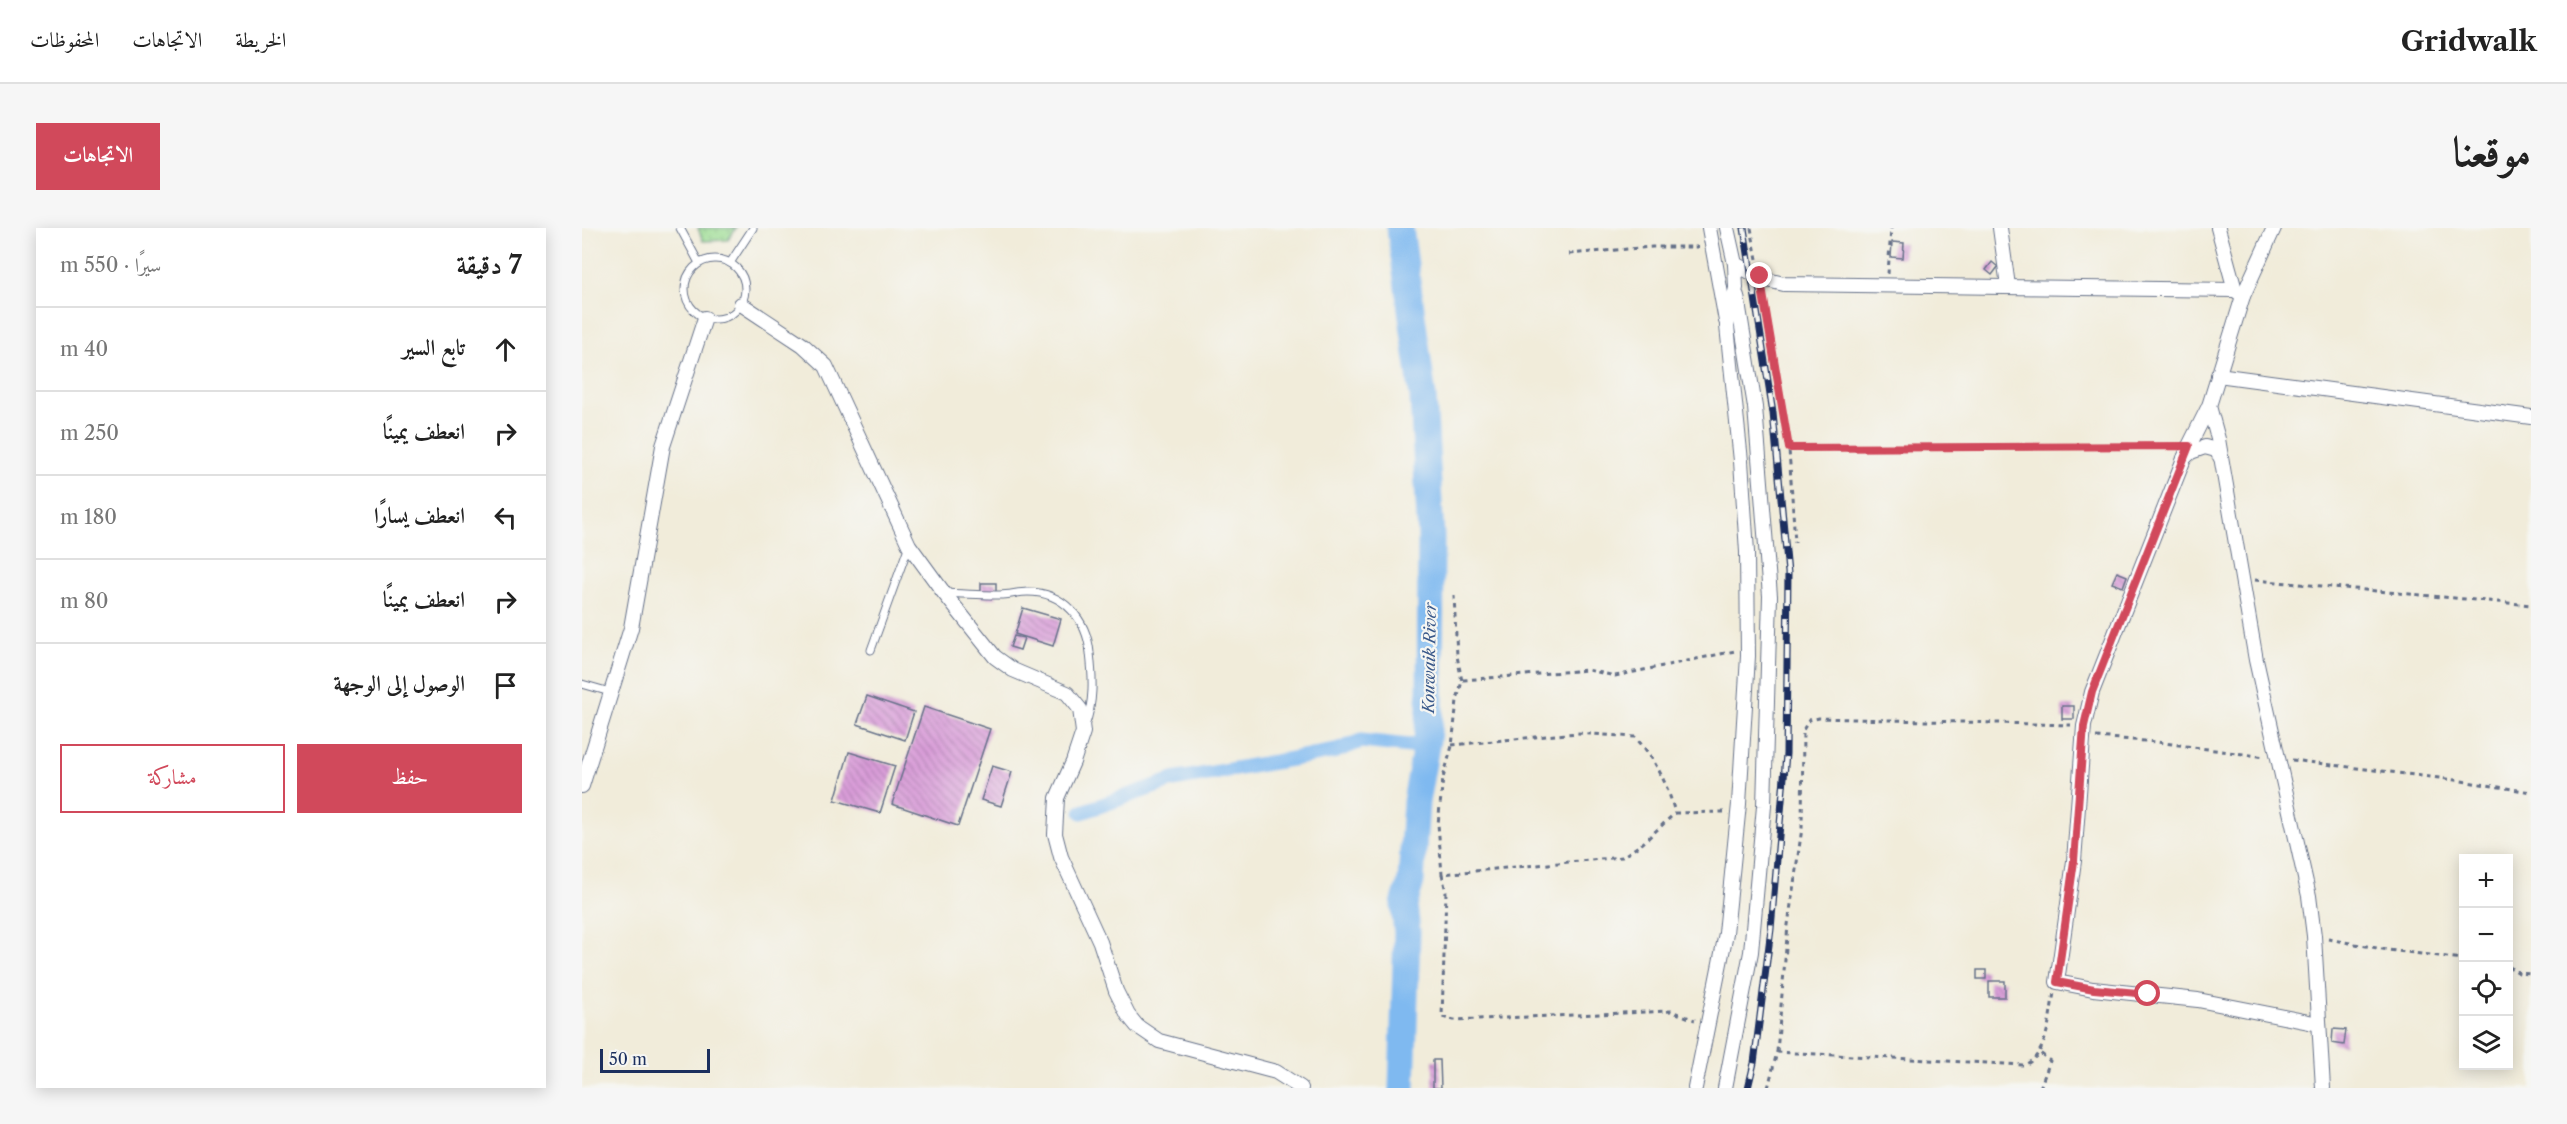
<!DOCTYPE html>
<html lang="ar">
<meta charset="utf-8">
<style>
body{margin:0;font-family:"Libre Caslon Text",Amiri,serif;background:#f6f6f6;color:#222;direction:rtl}
.controls{position:absolute;right:18px;bottom:18px;display:grid;overflow:hidden;border-radius:0px;box-shadow:0 3px 15px #0003}
.controls button{width:54px;height:54px;display:grid;place-items:center;padding:0;border:0;border-bottom:2px solid #e0e0e0;background:#fff;color:#222;font:30px sans-serif}
.scale{position:absolute;left:18px;bottom:15px;width:110px;box-sizing:border-box;padding-left:6px;border:3px solid #1b2f5e;border-top:0;font-size:16px;line-height:21px;white-space:nowrap;color:#1b2f5e;-webkit-text-stroke:4px #f6f6f2;paint-order:stroke}
.stop{position:absolute;width:18px;height:18px;margin:-14px;border:4px solid #d1495b;border-radius:50%;background:#fff}
.stop.end{background:#d1495b;border-color:#fff;box-shadow:0 2px 6px #0008}
.list{margin:0;padding:0;list-style:none}
h2{display:flex;justify-content:space-between;align-items:center;height:78px;margin:0;padding:0 24px;font-size:26px}
h2 small{font-size:20px;font-weight:400;color:#767676}
.list li{display:grid;grid-template-columns:39px 1fr auto;gap:18px;align-items:center;box-sizing:border-box;height:84px;padding:0 24px;border-top:2px solid #e0e0e0}
.list b{display:block;font-size:22px;white-space:nowrap}
.list em{font-size:20px;font-style:normal;color:#767676}
.actions{display:flex;gap:12px;padding:18px 24px}
.actions a{flex:1;padding:14px 0;border:2px solid #d1495b;border-radius:0px;text-align:center;font-size:21px;color:#d1495b}
.actions .main{background:#d1495b;color:#fff}
.icon{flex:none;width:33px;height:33px;fill:none;stroke:currentColor;stroke-width:2;stroke-linecap:round;stroke-linejoin:round}
.map{position:relative;flex:none;width:1949px;height:860px;overflow:hidden;direction:ltr;border-radius:0px}
header{display:flex;align-items:center;gap:36px;box-sizing:border-box;height:84px;padding:0 30px;background:#fff;border-bottom:2px solid #e0e0e0}
header strong{font-size:28px}
nav{display:flex;gap:33px;margin-inline-start:auto;font-size:21px}
.intro{display:flex;align-items:center;justify-content:space-between;box-sizing:border-box;height:144px;padding:0 36px}
h1{margin:0;font-size:42px}
.button{padding:15px 27px;border-radius:0px;background:#d1495b;color:#fff;font-size:21px;font-weight:700}
main{display:flex;gap:36px;padding:0 36px}
aside{flex:1;background:#fff;border-radius:0px;box-shadow:0 3px 15px #0003}
.map>svg:first-child{display:block}
.park{fill:url(#park-dots);stroke:#5c8678;stroke-width:1.5}
.lines{fill:none;stroke-linecap:round;stroke-linejoin:round}
.canal{stroke:#7fb9f0;stroke-width:15}
.river{stroke:#7fb9f0;stroke-width:27}
.building{fill:url(#building-back-hatch)}
.lane-casing{stroke:#667189;stroke-width:9}
.street-casing{stroke:#667189;stroke-width:16}
.path{stroke:#667189;stroke-width:3;stroke-dasharray:4.5 4.5;stroke-linecap:butt}
.lane{stroke:#fff;stroke-width:7}
.street{stroke:#fff;stroke-width:14}
.rail-casing{stroke:#1b2f5e;stroke-width:7}
.rail{stroke:#f6f6f2;stroke-width:4.5;stroke-dasharray:14;stroke-linecap:butt}
.route{stroke:#d1495b;stroke-width:8}
.labels{text-anchor:middle;dominant-baseline:central;stroke-width:4.5;stroke-linejoin:round;paint-order:stroke}
.water-label{font-size:16px;font-style:italic;fill:#39588a;stroke:#f6f6f2}
</style>
<header>
<strong>Gridwalk</strong>
<nav><a>الخريطة</a><a>الاتجاهات</a><a>المحفوظات</a></nav>
</header>
<div class="intro"><h1>موقعنا</h1><a class="button">الاتجاهات</a></div>
<main>
<div class="map">
<svg width="1949" height="860" viewBox="0 0 1949 860">
<defs>
<pattern id="park-dots" width="8" height="8" patternUnits="userSpaceOnUse" patternTransform="scale(1.5)"><rect width="8" height="8" fill="#9cdd93"/><path d="M2 2h.1M6 6h.1" fill="none" stroke="#86be81" stroke-width="1.8" stroke-linecap="round"/></pattern>
<pattern id="building-back-hatch" width="6" height="6" patternUnits="userSpaceOnUse" patternTransform="scale(1.5)"><rect width="6" height="6" fill="#d99cd8"/><path d="M-1 5l2 2M0 0l6 6M5-1l2 2" fill="none" stroke="#af80b2"/></pattern>
</defs>
<rect width="100%" height="100%" fill="#f6f6f2"/>
<filter id="ink" filterUnits="userSpaceOnUse"><feTurbulence type="fractalNoise" baseFrequency=".0167" numOctaves="2"/><feDisplacementMap in="SourceGraphic" scale="12" xChannelSelector="R" yChannelSelector="G"/><feConvolveMatrix kernelMatrix="1 2 1 2 8 2 1 2 1" color-interpolation-filters="sRGB"/></filter>
<filter id="wash" filterUnits="userSpaceOnUse"><feTurbulence type="fractalNoise" baseFrequency=".008" numOctaves="4" result="noise"/><feDisplacementMap in="SourceGraphic" scale="24" xChannelSelector="R" yChannelSelector="G"/><feGaussianBlur stdDeviation="1.35" result="paint"/><feColorMatrix in="noise" values="0 0 0 0 0 0 0 0 0 0 0 0 0 0 0 0 0 1.4 0 .05"/><feComposite in="paint" operator="in"/></filter>
<g filter="url(#wash)">
<rect width="100%" height="100%" fill="#f1ecda"/>
<path class="park" d="M116 0H154L146 12 121 13Z"/>
<g class="lines">
<path class="canal" d="M500 584 591 552 754 523 779 513 828 518 845 512"/>
<path class="river" d="M818 0 841 169 849 309 848 482 845 512 834 574 829 653 822 677 825 704 820 860"/>
</g>
<g id="blocks">
<g class="building">
<path d="M1310 14 1322 15 1321 30 1309 29Z"/>
<path d="M1410 34 1416 39 1410 47 1404 42Z"/>
<path d="M1535 344 1545 348 1541 359 1530 355Z"/>
<rect x="399" y="355" width="15" height="15"/>
<path d="M441 380 479 391 471 418 433 406Z"/>
<path d="M432 408 442 410 438 422 428 419Z"/>
<path d="M285 468 332 484 323 512 275 496Z"/>
<rect x="1480" y="478" width="12" height="13"/>
<path d="M342 479 408 501 376 598 310 576Z"/>
<path d="M267 524 313 538 298 585 253 572Z"/>
<path d="M410 538 430 544 419 578 399 572Z"/>
<rect x="1395" y="742" width="9" height="9"/>
<rect x="1407" y="753" width="16" height="16"/>
<path d="M1751 801 1764 802 1762 817 1750 815Z"/>
<path d="M851 832H858L859 860H851Z"/>
</g>
</g>
</g>
<g filter="url(#ink)">
<use href="#blocks" fill-opacity="0" stroke="#667189" stroke-width="1.5"/>
<g class="lines">
<g class="lane-casing">
<g id="lane">
<path d="M98 0 117 35"/>
<circle cx="133" cy="61" r="30"/>
<path d="M148 35 171 0"/>
<path d="M362 365C381 366 400 367 418 367 427 367 437 364 446 364 482 364 505 392 508 425 511 451 512 474 503 498"/>
<path d="M289 422 327 317"/>
<path d="M0 456 28 464"/>
</g>
</g>
<g class="street-casing">
<g id="street">
<path d="M1127 0 1144 93"/>
<path d="M1145 0 1153 36"/>
<path d="M1418 0 1426 58"/>
<path d="M1636 0 1653 62"/>
<path d="M1692 0 1661 68 1627 178 1607 218 1510 464 1502 498 1492 633 1475 754 1511 761 1616 772 1737 796"/>
<path d="M159 76 221 117 244 138 327 317 362 365 413 429 431 442 485 465 498 481 501 504 491 534 475 570 473 606 479 629 518 714 534 763 546 787 555 798 577 813 694 844 719 860"/>
<path d="M1636 147 1949 189"/>
<path d="M1627 178 1636 211 1674 432 1727 668 1732 708 1741 860"/>
<path d="M1602 230 1609 224 1623 219 1634 222 1639 230"/>
<path d="M0 558 49 400 81 218 123 90"/>
<path d="M1113 860 1144 705 1157 576 1166 428 1165 324 1159 233 1145 98 1154 60 1153 36 1181 51 1202 56 1653 62 1661 68"/>
<path d="M1143 860 1169 724 1182 578 1188 368 1173 179 1155 68"/>
</g>
</g>
<g class="path">
<path d="M1169 0 1175 31"/>
<path d="M987 26 1070 19H1116"/>
<path d="M1306 46 1309 0"/>
<path d="M1181 64 1207 221 1213 315"/>
<path d="M1207 221 1593 218"/>
<path d="M1673 352 1949 377"/>
<path d="M872 367 875 428 880 453 875 472 870 518 861 550 856 596 860 646 1040 629 1061 615 1093 585"/>
<path d="M881 452 1006 442 1033 448 1153 423"/>
<path d="M1514 509 1575 514 1683 529"/>
<path d="M870 517 995 505 1053 509C1074 532 1085 555 1093 585L1142 584"/>
<path d="M1710 532 1873 552 1949 564"/>
<path d="M860 646 864 664 860 789 872 792 1089 783 1113 792"/>
<path d="M1746 711 1806 722 1882 731"/>
<path d="M1926 738 1937 745 1949 746"/>
<path d="M1195 824 1206 697 1220 600 1221 502 1227 492 1237 490 1489 497"/>
<path d="M1186 860 1195 824 1442 837C1466 828 1467 789 1472 765"/>
<path d="M1458 860 1468 833 1458 825"/>
</g>
<use href="#lane" class="lane"/>
<use href="#street" class="street"/>
<g class="rail-casing">
<path id="rail" d="M1162 0 1191 185 1206 345 1204 526 1189 701 1172 835 1166 860"/>
</g>
<use href="#rail" class="rail"/>
</g>
</g>
<g class="lines" filter="url(#ink)">
<path class="route" d="M1178 48 1207 220 1607 218 1510 464 1502 498 1492 633 1475 754 1512 761 1566 766"/>
</g>
<g class="labels">
<g class="water-label">
<text transform="translate(847 430) rotate(-89)">Kouwaik River</text>
</g>
</g>
</svg>
<div class="controls">
<button>+</button>
<button>−</button>
<button><svg class="icon" aria-label="locate" viewBox="0 0 24 24"><circle cx="12" cy="12" r="6"/><path d="M12 2v4M12 18v4M2 12h4M18 12h4"/></svg></button>
<button><svg class="icon" aria-label="layers" viewBox="0 0 24 24"><path d="M12 4l9 5-9 5-9-5zM3 14l9 5 9-5"/></svg></button>
</div>
<div class="scale">50 m</div>
<div class="stop" style="left:1566px;top:766px"></div>
<div class="stop end" style="left:1178px;top:48px"></div>
</div>
<aside>
<h2>7 دقيقة<small>سيرًا · 550 m</small></h2>
<ul class="list">
<li><svg class="icon" aria-label="ahead" viewBox="0 0 24 24"><path d="M12 20V5M6 11l6-6 6 6"/></svg><div><b>تابع السير</b></div><em>40 m</em></li>
<li><svg class="icon" aria-label="right" viewBox="0 0 24 24"><path d="M7 20v-9h11M14 6l5 5-5 5"/></svg><div><b>انعطف يمينًا</b></div><em>250 m</em></li>
<li><svg class="icon" aria-label="left" viewBox="0 0 24 24"><path d="M17 20v-9H6M10 6l-5 5 5 5"/></svg><div><b>انعطف يسارًا</b></div><em>180 m</em></li>
<li><svg class="icon" aria-label="right" viewBox="0 0 24 24"><path d="M7 20v-9h11M14 6l5 5-5 5"/></svg><div><b>انعطف يمينًا</b></div><em>80 m</em></li>
<li><svg class="icon" aria-label="arrive" viewBox="0 0 24 24"><path d="M6 21V4h12l-3 4 3 4H6"/></svg><div><b>الوصول إلى الوجهة</b></div></li>
</ul>
<div class="actions"><a class="main">حفظ</a><a>مشاركة</a></div>
</aside>
</main>
